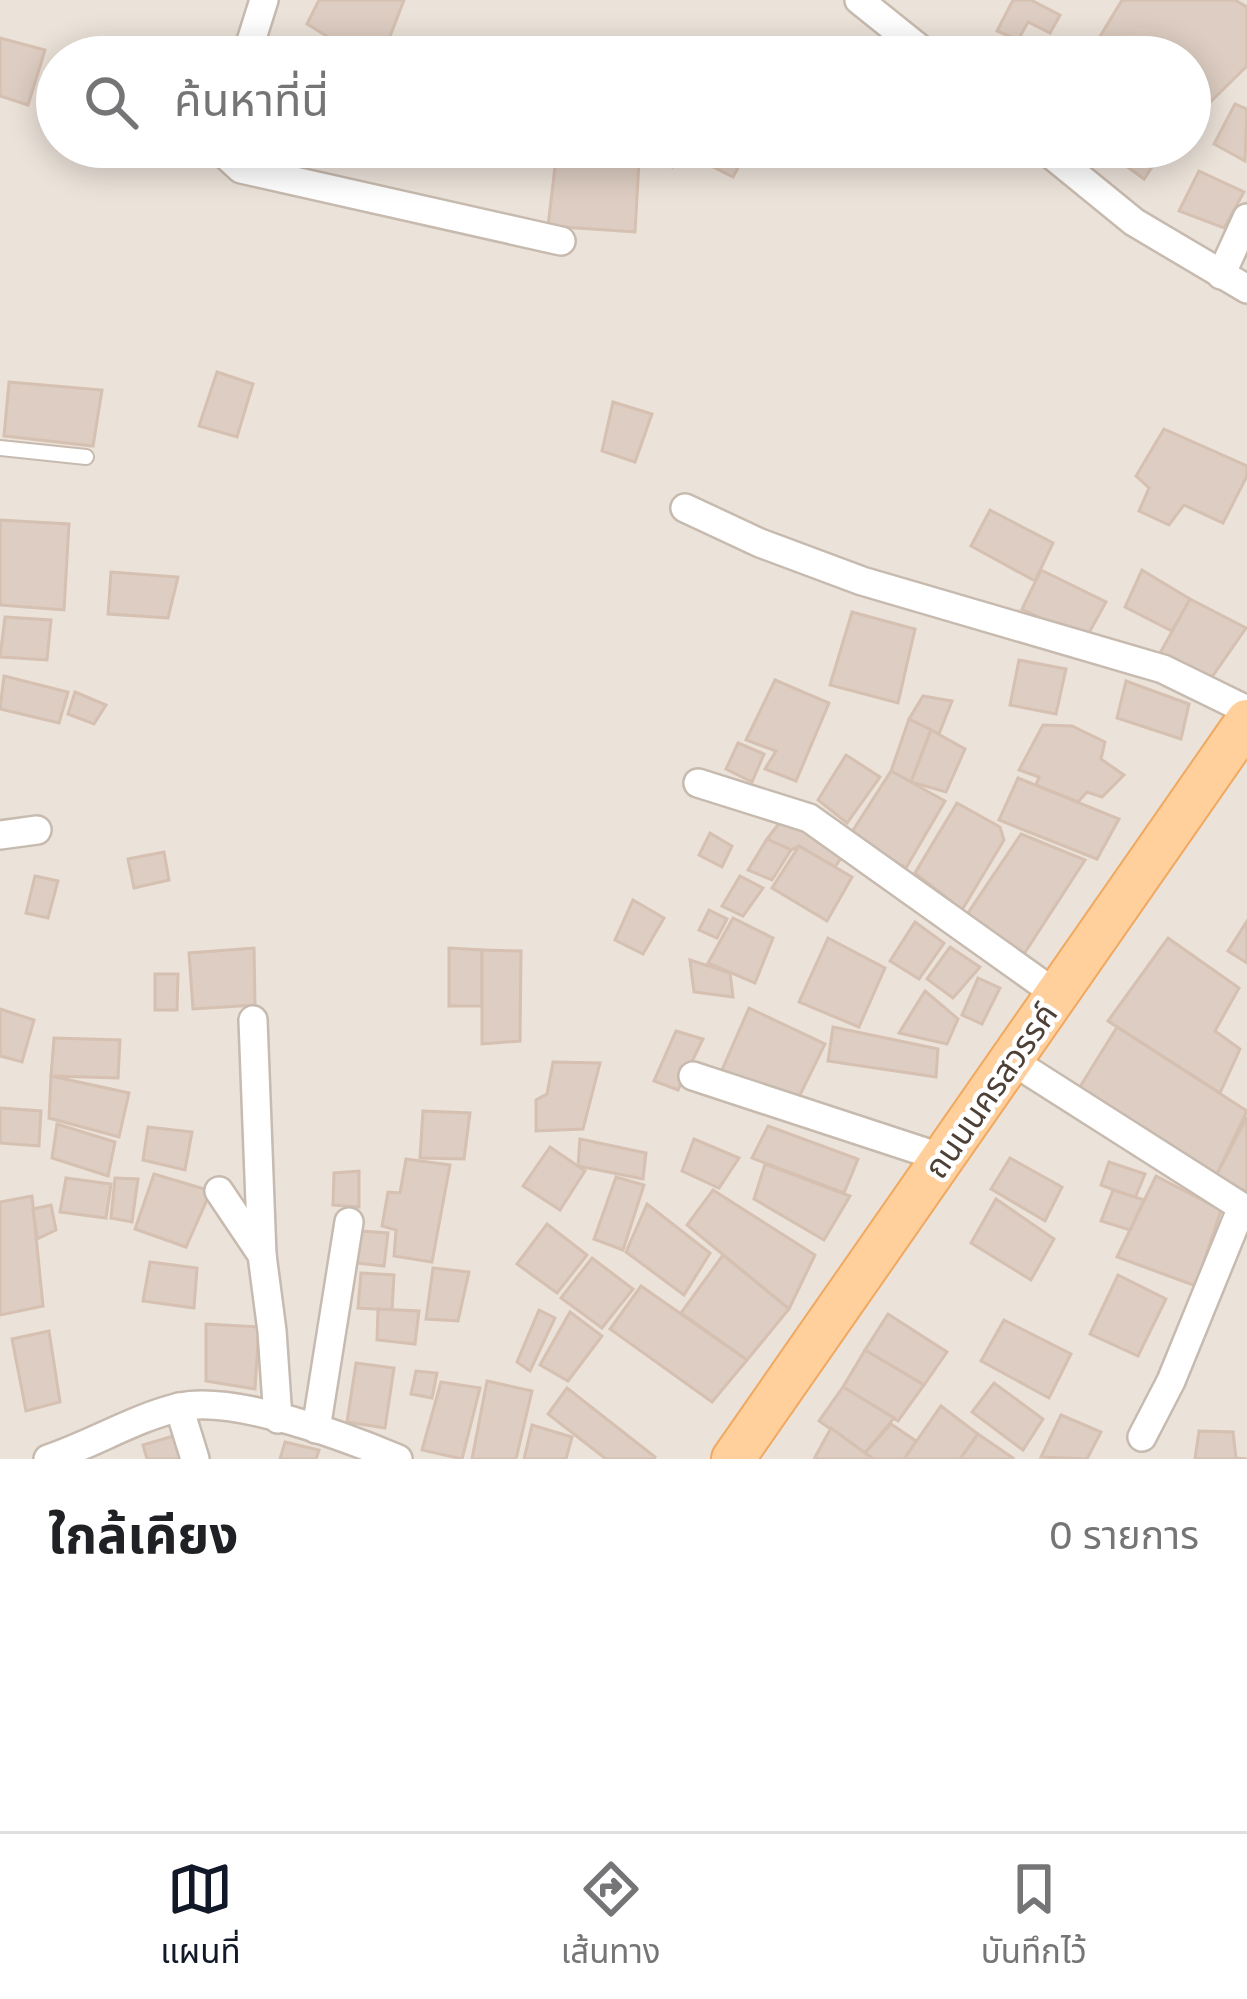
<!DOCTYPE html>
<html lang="th">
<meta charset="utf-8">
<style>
body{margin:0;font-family:"Golos Text","Noto Sans Thai",sans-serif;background:#f6f6f6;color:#202124}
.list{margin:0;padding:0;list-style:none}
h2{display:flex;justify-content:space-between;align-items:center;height:156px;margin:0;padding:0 48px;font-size:51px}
h2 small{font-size:39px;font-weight:400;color:#757577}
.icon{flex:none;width:66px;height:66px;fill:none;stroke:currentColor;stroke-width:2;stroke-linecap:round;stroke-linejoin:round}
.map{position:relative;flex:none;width:1247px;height:1459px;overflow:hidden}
.search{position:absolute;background:#fff;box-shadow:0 6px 30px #0003;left:36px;right:36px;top:36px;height:132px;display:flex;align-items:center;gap:30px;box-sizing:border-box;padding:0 42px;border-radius:66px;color:#757577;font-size:45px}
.sheet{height:372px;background:#fff}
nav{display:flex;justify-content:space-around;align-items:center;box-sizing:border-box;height:168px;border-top:3px solid #e0e0e0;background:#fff;font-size:33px;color:#757577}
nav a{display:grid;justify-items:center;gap:6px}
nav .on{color:#111827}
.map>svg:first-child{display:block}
.residential{fill:#ebe2d9;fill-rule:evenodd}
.building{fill:#ddcdc2;stroke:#d6c0b1;stroke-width:3}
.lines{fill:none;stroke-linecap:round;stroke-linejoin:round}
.service-casing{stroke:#c7baaf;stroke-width:18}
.minor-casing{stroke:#c7baaf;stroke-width:32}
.primary-casing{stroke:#f1a85f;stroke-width:46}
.service{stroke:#fff;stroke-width:14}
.minor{stroke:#fff;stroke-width:27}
.primary{stroke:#ffcf9c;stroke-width:42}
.labels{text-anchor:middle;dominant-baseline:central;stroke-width:9;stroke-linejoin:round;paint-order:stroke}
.street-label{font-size:33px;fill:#4d4037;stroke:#fff}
</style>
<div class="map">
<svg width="1247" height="1459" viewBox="0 0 1247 1459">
<rect width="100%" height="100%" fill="#f7f1eb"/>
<path class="residential" d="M0 0H1247V1459H0ZM57 57H1190V147H57Z"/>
<g class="building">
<path d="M319 0H404L382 57H361L307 24Z"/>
<path d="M1013 0H1031L1060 15 1050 33 1028 22 1018 40 997 31Z"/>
<path d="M1122 0H1235L1247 7V66L1190 122V57H1096L1090 53Z"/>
<path d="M0 38 45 50 28 105 0 96Z"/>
<path d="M1235 104 1247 109 1245 161 1214 144Z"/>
<path d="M581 147H607V151L639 162 635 232 548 226 557 150H579Z"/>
<path d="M640 147H683L672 167Z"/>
<path d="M691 147H749L733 177 688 154Z"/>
<path d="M1100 147H1165L1144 179Z"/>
<path d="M1199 171 1244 192 1224 228 1179 211Z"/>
<path d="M217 372 253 384 237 437 199 426Z"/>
<path d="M9 382 102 390 93 446 4 436Z"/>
<path d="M613 402 652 414 635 462 602 451Z"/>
<path d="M1164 429 1247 466V476L1223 523 1184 505 1169 525 1139 511 1149 488 1136 476Z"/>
<path d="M990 510 1053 543 1035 581 971 546Z"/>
<path d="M0 520 69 524 64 610 0 605Z"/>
<path d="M1041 570 1106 602 1085 640 1022 609Z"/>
<path d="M1142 570 1190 599 1172 631 1125 607Z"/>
<path d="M111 572 178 577 168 618 108 614Z"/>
<path d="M1190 599 1246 628 1212 677 1159 655Z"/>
<path d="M852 612 915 629 898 703 830 685Z"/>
<path d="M5 617 51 620 47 660 0 657Z"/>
<path d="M1019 660 1066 669 1056 714 1010 705Z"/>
<path d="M4 676 68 692 59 723 0 709Z"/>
<path d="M775 680 829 703 796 781 765 769 776 751 746 740Z"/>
<path d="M1126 681 1189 704 1181 739 1117 718Z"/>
<path d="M75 692 106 705 94 724 68 714Z"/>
<path d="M923 696 952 701 939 734 909 719Z"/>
<path d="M909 719 931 730 911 782 891 771Z"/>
<path d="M1043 725 1072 726 1105 742 1101 759 1124 775 1102 797 1087 792 1078 802 1036 785 1039 777 1019 770Z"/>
<path d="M931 730 965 749 946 792 911 782Z"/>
<path d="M738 743 764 754 752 782 726 769Z"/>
<path d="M846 755 880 777 847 823 818 800Z"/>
<path d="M891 771 945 801 906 868 850 835Z"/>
<path d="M1018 778 1119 819 1097 859 999 820Z"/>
<path d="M957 803 1000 827 1004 840 962 910 915 873Z"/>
<path d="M784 817 845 852 835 867 799 846 791 850 767 839Z"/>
<path d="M710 833 732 846 722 867 699 855Z"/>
<path d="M1021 834 1085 860 1022 957 966 916Z"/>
<path d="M767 839 791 850 772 880 748 870Z"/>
<path d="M799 846 852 877 827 921 772 888Z"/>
<path d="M164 852 169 880 134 888 128 859Z"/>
<path d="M35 876 58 881 48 918 26 913Z"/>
<path d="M740 876 763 888 743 916 722 906Z"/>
<path d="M633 900 664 918 643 954 615 940Z"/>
<path d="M709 910 727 919 717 938 699 930Z"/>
<path d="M733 918 773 938 755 983 708 963Z"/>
<path d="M1247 921V963L1228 951Z"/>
<path d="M915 922 944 943 919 979 890 961Z"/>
<path d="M828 938 885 968 859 1027 799 1002Z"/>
<path d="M1168 938 1239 988 1215 1031 1240 1049 1220 1093 1108 1021Z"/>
<path d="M950 947 980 967 953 998 927 979Z"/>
<path d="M254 948 255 1005 193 1009 189 953Z"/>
<path d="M449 948 482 950V1006H449Z"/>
<path d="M482 950 521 951 520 1041 482 1044Z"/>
<path d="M690 960 730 973 733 997 694 992Z"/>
<path d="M155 974H178L177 1010H155Z"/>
<path d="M978 978 1000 988 982 1024 962 1015Z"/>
<path d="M925 991 958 1019 947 1044 899 1033Z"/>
<path d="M749 1008 825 1044 797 1101 722 1070Z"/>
<path d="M0 1009 34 1020 22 1062 0 1056Z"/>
<path d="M833 1027 938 1049 936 1077 828 1061Z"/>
<path d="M1117 1027 1247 1111 1216 1176 1078 1090Z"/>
<path d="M676 1031 703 1039 678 1090 654 1081Z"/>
<path d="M54 1038 120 1040 118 1078 51 1076Z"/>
<path d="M553 1062 600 1063 583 1129 536 1131V1100L547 1094Z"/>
<path d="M51 1076 129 1093 119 1137 49 1118Z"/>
<path d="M0 1108 41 1111 39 1146 0 1143Z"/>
<path d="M423 1111 470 1113 464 1159 420 1158Z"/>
<path d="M1247 1117V1192L1216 1176Z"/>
<path d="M57 1124 115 1142 108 1176 52 1158Z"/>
<path d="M768 1126 858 1159 844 1193 752 1158Z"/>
<path d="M148 1127 192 1132 185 1170 143 1160Z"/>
<path d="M580 1139 646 1153 643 1179 578 1166Z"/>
<path d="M694 1139 739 1158 719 1188 682 1171Z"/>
<path d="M550 1147 585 1171 560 1210 523 1186Z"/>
<path d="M1010 1158 1062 1187 1045 1221 991 1189Z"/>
<path d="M406 1159 450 1165 432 1262 394 1256 396 1230 382 1226 388 1192 400 1193Z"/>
<path d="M1109 1162 1145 1174 1135 1198 1101 1185Z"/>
<path d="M765 1164 850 1196 824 1240 754 1199Z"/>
<path d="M359 1171V1207L333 1205 334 1173Z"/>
<path d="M154 1174 211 1191 186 1247 135 1229Z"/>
<path d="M1156 1176 1221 1210 1196 1286 1117 1257Z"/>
<path d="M616 1177 644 1185 623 1250 594 1239Z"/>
<path d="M66 1178 111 1184 106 1218 60 1212Z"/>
<path d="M115 1178 138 1179 132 1222 111 1218Z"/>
<path d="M713 1190 815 1255 789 1309 687 1225Z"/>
<path d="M1113 1190 1144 1200 1130 1230 1101 1221Z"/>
<path d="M32 1196 43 1306 0 1315V1202Z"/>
<path d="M996 1199 1054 1239 1031 1280 971 1243Z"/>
<path d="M647 1204 710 1253 684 1295 626 1252Z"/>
<path d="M51 1205 56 1230 37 1239 33 1209Z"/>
<path d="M547 1224 587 1255 557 1293 517 1264Z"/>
<path d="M361 1231 388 1233 384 1266 357 1263Z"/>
<path d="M723 1255 789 1309 747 1360 681 1313Z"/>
<path d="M592 1258 633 1289 602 1328 561 1298Z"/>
<path d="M150 1262 197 1268 194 1308 143 1301Z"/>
<path d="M433 1268 469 1272 458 1321 426 1319Z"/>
<path d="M361 1273 394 1275 392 1310 358 1308Z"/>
<path d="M1118 1275 1166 1299 1138 1356 1090 1334Z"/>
<path d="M641 1286 747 1360 712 1402 610 1329Z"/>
<path d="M378 1309 419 1311 415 1344 377 1340Z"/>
<path d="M539 1310 555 1318 530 1371 517 1362Z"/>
<path d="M570 1312 602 1336 568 1381 540 1365Z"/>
<path d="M888 1314 947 1352 924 1385 865 1350Z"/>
<path d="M1004 1320 1071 1354 1049 1398 981 1361Z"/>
<path d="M206 1324 259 1327 255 1389 206 1381Z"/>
<path d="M49 1331 60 1402 26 1411 12 1339Z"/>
<path d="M865 1350 924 1385 898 1421 843 1387Z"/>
<path d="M356 1363 394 1368 385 1428 347 1422Z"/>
<path d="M416 1371 437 1373 432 1398 411 1394Z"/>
<path d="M487 1381 532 1391 516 1459H472Z"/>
<path d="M441 1382 480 1388 462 1459 422 1450Z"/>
<path d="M994 1383 1043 1419 1023 1450 972 1412Z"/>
<path d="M843 1387 894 1418 865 1453 819 1421Z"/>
<path d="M567 1388 655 1457 654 1459H606L548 1414Z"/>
<path d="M941 1406 978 1434 960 1459H904Z"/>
<path d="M1061 1415 1101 1432 1087 1459 1041 1457Z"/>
<path d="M891 1424 916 1441 904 1459H873L865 1453Z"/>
<path d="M532 1425 572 1437 566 1459H524Z"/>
<path d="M831 1428 865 1453 873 1459H814Z"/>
<path d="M1199 1431 1233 1432 1236 1458 1247 1459H1195Z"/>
<path d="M180 1434 185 1459H147L143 1445Z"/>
<path d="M978 1434 1013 1458 1012 1459H960Z"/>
<path d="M285 1442 319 1450 316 1459H280Z"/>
</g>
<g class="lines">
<g class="service-casing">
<path id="service" d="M0 448 86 457"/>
</g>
<g class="minor-casing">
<g id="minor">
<path d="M859 0 930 57"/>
<path d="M246 57 264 0"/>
<path d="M217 147 241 169 561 241"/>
<path d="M1042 147 1134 222 1247 289"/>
<path d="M1221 275 1247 218"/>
<path d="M685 508 760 543 862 581 1163 669 1247 710"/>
<path d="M698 783 809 818 1056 994"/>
<path d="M0 835 37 830"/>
<path d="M253 1020 262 1255"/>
<path d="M1011 1060 1242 1207 1171 1381 1142 1437"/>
<path d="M693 1076 943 1158"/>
<path d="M219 1191 262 1255 272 1331 278 1419"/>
<path d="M179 1407 195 1459"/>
<path d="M316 1429 349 1222"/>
<path d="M48 1459C93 1444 134 1418 180 1407 235 1395 346 1437 398 1459"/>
</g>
</g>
<g class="primary-casing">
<path id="primary" d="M733 1459 1247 721"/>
</g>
<use href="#service" class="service"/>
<use href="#minor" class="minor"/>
<use href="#primary" class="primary"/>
</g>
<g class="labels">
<g class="street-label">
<text transform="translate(990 1090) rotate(-55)">ถนนนครสวรรค์</text>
</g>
</g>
</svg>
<div class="search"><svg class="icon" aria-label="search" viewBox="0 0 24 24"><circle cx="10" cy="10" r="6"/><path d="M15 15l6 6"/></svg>ค้นหาที่นี่</div>
</div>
<section class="sheet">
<h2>ใกล้เคียง<small>0 รายการ</small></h2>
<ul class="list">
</ul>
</section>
<nav>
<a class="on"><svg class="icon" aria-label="map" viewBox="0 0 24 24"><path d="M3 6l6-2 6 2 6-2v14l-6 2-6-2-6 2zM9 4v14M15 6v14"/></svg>แผนที่</a>
<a><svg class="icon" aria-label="directions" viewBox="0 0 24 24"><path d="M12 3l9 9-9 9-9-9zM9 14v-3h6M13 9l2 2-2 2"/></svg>เส้นทาง</a>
<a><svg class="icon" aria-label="saved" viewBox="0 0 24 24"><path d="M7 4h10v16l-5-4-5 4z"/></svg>บันทึกไว้</a>
</nav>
